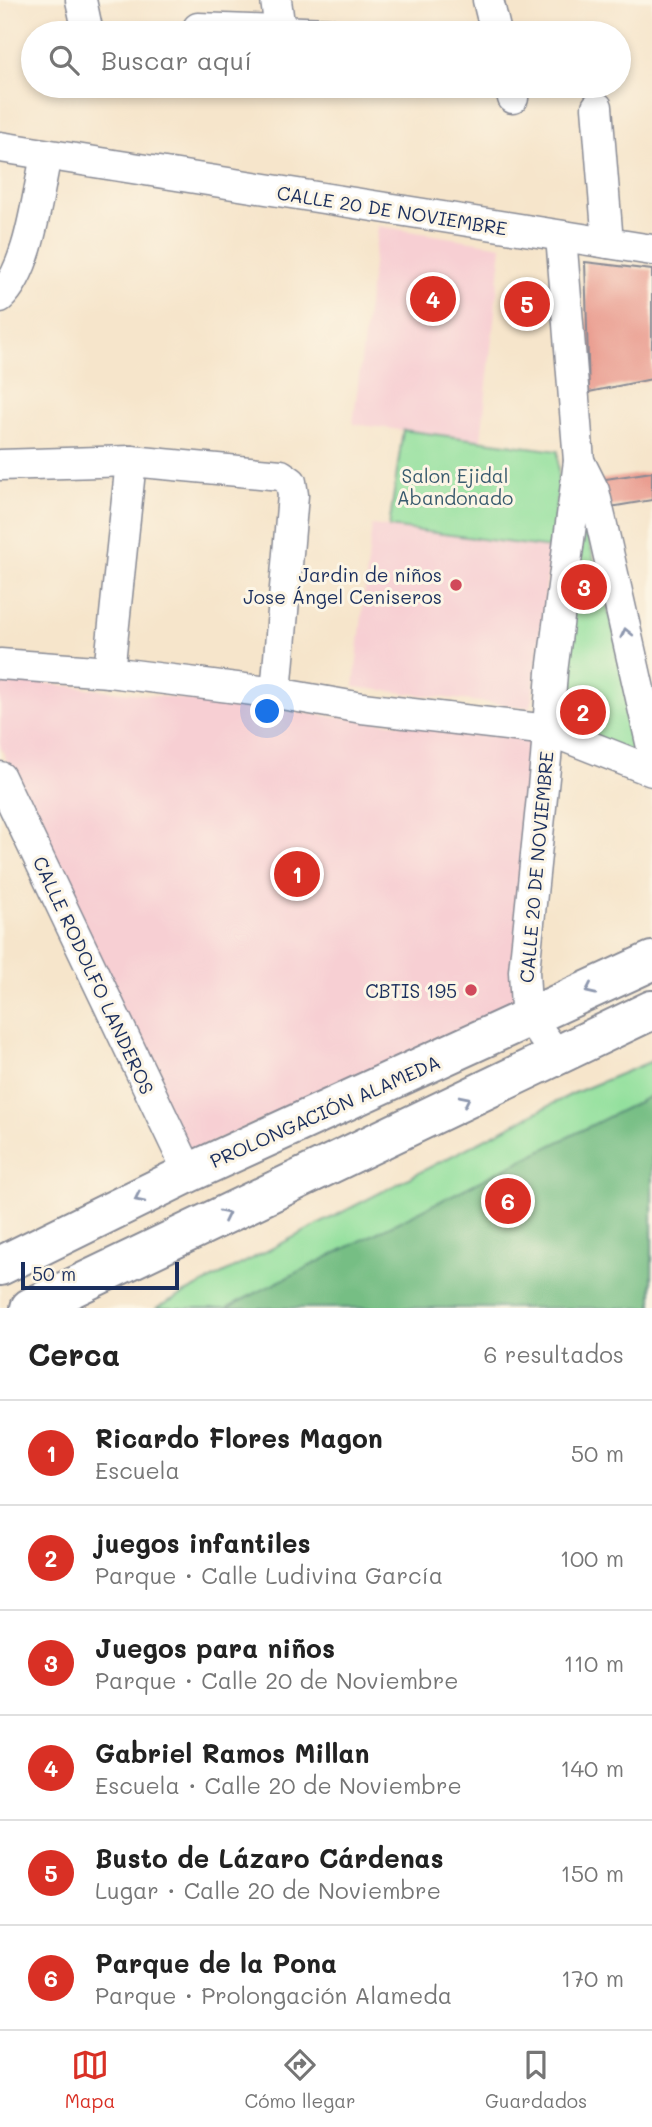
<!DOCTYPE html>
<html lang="es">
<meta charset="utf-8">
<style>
body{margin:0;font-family:Mali,sans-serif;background:#f6f6f6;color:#222}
.scale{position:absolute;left:21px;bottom:18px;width:158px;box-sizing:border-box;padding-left:7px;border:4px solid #1b2f5e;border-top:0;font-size:19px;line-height:24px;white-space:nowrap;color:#1b2f5e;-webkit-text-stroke:5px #fcf5e5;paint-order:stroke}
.you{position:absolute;left:268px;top:712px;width:24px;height:24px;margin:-18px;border:5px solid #fff;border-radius:50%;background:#1a73e8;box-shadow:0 0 0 10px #1a73e833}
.badge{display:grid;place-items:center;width:46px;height:46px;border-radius:50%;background:#d93025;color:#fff;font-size:23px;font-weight:700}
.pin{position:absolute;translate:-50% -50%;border:4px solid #fff;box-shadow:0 2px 7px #0006}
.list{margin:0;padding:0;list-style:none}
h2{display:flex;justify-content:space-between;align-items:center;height:91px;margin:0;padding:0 28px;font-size:30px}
h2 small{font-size:23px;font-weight:400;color:#767676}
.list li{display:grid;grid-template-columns:46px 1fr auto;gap:21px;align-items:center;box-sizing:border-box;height:105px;padding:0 28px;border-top:2px solid #e0e0e0}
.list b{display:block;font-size:26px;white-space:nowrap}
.list p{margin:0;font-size:23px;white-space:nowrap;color:#767676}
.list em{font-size:23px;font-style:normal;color:#767676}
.icon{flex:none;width:38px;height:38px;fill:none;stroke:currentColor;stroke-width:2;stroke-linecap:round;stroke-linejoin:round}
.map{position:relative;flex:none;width:652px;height:1308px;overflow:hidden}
.search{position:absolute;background:#fff;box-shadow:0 4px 10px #0003;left:21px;right:21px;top:21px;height:77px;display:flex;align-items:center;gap:18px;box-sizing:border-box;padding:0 24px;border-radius:38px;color:#767676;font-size:26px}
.sheet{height:721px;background:#fff}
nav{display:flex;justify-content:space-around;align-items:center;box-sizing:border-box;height:98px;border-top:2px solid #e0e0e0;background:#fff;font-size:19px;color:#767676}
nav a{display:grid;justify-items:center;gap:4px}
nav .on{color:#d93025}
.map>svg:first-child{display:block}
.built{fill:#f7cfd3}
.green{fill:#93e09d;stroke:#57887e;stroke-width:2}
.forest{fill:#76be84;stroke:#487671;stroke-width:2}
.building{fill:#ea9e91}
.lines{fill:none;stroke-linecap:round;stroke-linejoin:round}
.minor-casing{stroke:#888a94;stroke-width:33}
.major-casing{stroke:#888a94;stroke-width:42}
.minor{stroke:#fff;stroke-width:30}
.major{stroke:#fff;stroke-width:38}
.oneway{stroke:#8d97ae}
.poi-dot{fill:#d1495b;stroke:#fcf5e5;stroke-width:2.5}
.labels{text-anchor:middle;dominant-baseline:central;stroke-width:6;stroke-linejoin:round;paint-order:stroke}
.street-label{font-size:19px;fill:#1b2f5e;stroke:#fcf5e5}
.park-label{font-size:19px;fill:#395b6e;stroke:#fcf5e5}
.poi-label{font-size:19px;fill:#1b2f5e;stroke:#fcf5e5;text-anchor:end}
</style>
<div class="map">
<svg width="652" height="1308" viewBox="0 0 652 1308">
<rect width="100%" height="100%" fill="#fcf5e5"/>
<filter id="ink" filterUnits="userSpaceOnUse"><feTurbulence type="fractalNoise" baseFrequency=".0143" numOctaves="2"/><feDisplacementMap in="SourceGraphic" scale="14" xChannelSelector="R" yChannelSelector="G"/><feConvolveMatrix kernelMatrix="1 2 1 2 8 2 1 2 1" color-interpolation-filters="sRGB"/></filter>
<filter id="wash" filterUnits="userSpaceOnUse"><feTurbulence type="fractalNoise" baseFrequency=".00686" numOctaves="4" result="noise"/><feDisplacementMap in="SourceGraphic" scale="28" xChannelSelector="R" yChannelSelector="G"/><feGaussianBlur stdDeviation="1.57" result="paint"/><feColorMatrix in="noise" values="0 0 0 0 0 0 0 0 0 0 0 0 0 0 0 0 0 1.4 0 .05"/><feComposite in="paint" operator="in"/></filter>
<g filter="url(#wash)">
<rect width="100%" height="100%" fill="#f6e5cb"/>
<g class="built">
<path d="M378 226 502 246 481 440 353 424Z"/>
<path d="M372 525 551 548 531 708 354 687Z"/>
<path d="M0 678 549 741 521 1003 186 1154 0 746Z"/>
</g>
<g class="green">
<path d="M403 430 558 451V489L551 548 389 527Z"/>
<path d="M585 527 650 762 553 728Z"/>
<path d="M652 1061V1308H156L572 1094Z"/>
</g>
<path class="forest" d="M652 1095V1308H226Z"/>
<g id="blocks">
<g class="building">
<path d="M585 262 652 270V379L589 392Z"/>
<path d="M652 472V500L604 508 599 480Z"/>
</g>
</g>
</g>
<g filter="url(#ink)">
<use href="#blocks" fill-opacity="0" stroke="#888a94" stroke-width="2"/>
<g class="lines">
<g class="minor-casing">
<g id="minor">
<path d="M81 0 88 33"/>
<path d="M276 0 280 31"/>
<path d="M488 0 496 33"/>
<path d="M198 28 328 33"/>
<path d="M510 86 513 98"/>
<path d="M597 107 608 243"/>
<path d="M0 147 652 250"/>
<path d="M0 297C30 269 37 196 46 156"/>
<path d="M579 461 594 491 601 521 652 747"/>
<path d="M0 465 131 461 281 475 291 482 293 495 276 693"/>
<path d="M0 664 109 672 276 693 362 708 548 730 652 771"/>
<path d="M109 672 131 461"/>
<path d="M0 777 189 1173"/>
<path d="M557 1055 530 1019 526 1008 524 971 546 758 552 672 579 461 561 236"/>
</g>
</g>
<g class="major-casing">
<g id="major">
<path d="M0 1266 189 1173 652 961"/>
<path d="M30 1308 652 1010"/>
</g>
</g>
<use href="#minor" class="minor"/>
<use href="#major" class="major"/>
</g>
<defs><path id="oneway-chevron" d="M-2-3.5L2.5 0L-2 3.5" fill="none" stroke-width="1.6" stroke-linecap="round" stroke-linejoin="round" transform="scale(1.75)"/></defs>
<g class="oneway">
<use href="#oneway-chevron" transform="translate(626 633) rotate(-103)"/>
<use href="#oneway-chevron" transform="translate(590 990) rotate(155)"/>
<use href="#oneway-chevron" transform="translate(465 1100) rotate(-26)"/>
<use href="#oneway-chevron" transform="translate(139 1198) rotate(154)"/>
<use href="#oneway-chevron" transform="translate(225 1215) rotate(-26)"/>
</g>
</g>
<g class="poi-dot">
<circle cx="456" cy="585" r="7"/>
<circle cx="471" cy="990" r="7"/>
</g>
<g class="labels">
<g class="street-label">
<text transform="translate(392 210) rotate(9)">CALLE 20 DE NOVIEMBRE</text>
<text transform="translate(536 867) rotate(-85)">CALLE 20 DE NOVIEMBRE</text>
<text transform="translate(94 975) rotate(65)">CALLE RODOLFO LANDEROS</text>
<text transform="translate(325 1111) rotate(-24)">PROLONGACIÓN ALAMEDA</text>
</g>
<g class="park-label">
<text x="455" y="475">Salon Ejidal<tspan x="455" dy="22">Abandonado</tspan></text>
</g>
<g class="poi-label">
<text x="442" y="574">Jardin de niños<tspan x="442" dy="22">Jose Ángel Ceniseros</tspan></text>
<text x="457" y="990">CBTIS 195</text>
</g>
</g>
</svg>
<div class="scale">50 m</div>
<div class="you"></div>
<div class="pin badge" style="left:297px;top:874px">1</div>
<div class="pin badge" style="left:583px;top:712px">2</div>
<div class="pin badge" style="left:584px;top:587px">3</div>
<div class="pin badge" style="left:433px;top:299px">4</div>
<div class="pin badge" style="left:527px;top:304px">5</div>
<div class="pin badge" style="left:508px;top:1201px">6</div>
<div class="search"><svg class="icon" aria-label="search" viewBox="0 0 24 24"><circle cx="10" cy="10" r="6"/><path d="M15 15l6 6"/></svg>Buscar aquí</div>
</div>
<section class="sheet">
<h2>Cerca<small>6 resultados</small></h2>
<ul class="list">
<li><span class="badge">1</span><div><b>Ricardo Flores Magon</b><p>Escuela</p></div><em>50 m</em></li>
<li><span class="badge">2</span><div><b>juegos infantiles</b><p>Parque · Calle Ludivina García</p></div><em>100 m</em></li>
<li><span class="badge">3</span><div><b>Juegos para niños</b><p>Parque · Calle 20 de Noviembre</p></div><em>110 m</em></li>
<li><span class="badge">4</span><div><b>Gabriel Ramos Millan</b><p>Escuela · Calle 20 de Noviembre</p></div><em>140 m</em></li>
<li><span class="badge">5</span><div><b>Busto de Lázaro Cárdenas</b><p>Lugar · Calle 20 de Noviembre</p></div><em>150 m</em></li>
<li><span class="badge">6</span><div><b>Parque de la Pona</b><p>Parque · Prolongación Alameda</p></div><em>170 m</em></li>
</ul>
</section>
<nav>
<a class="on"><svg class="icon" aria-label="map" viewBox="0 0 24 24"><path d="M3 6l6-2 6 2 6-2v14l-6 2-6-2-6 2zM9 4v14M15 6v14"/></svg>Mapa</a>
<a><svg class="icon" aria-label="directions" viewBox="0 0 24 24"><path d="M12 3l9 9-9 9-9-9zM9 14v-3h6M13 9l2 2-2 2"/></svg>Cómo llegar</a>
<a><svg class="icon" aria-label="saved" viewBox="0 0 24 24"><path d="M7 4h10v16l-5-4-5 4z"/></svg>Guardados</a>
</nav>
